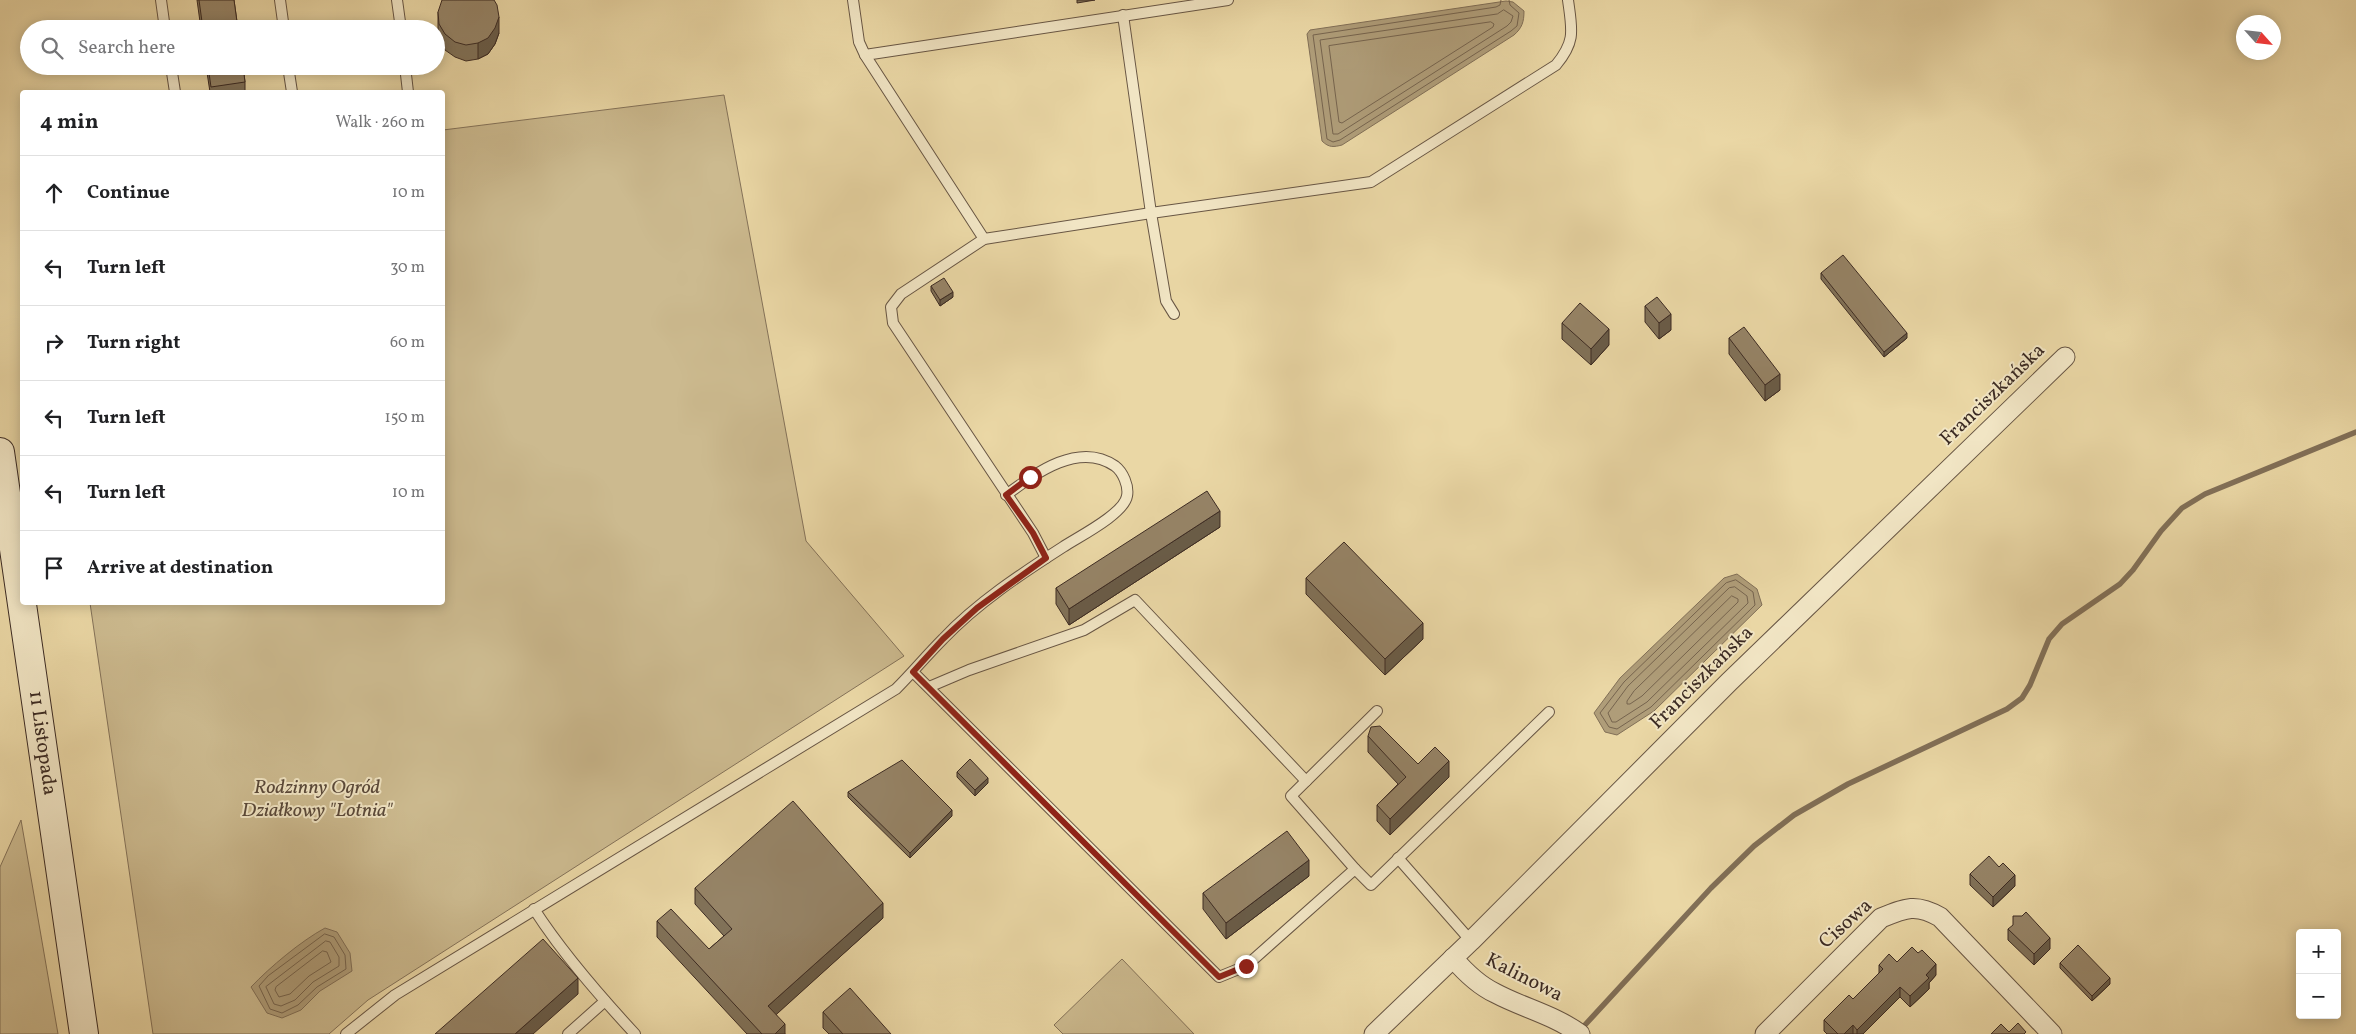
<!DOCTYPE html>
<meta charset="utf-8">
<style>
body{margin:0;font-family:Vollkorn,serif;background:#f2f2f2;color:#202124}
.controls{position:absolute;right:15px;bottom:15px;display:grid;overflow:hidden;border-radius:5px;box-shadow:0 2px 12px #0003}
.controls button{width:45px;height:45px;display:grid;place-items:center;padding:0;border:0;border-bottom:1px solid #e0e0e0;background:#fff;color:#202124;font:25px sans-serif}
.compass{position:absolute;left:2236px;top:15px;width:45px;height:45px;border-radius:50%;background:#fff;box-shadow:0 2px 12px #0003;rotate:117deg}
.stop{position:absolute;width:15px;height:15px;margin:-11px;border:4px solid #8f2418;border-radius:50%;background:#fff}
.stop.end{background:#8f2418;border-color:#fff;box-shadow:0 1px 5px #0008}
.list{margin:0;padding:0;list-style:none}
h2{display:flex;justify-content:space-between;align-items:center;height:65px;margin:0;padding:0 20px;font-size:21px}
h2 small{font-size:16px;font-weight:400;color:#757577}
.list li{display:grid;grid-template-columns:32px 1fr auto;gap:15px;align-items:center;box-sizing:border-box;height:75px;padding:0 20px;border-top:1px solid #e0e0e0}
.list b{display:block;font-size:19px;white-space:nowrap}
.list em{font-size:16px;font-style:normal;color:#757577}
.icon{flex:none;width:28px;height:28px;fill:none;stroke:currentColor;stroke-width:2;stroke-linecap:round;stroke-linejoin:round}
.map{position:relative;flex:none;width:2356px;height:1034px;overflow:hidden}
.search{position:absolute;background:#fff;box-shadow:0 2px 12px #0003;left:20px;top:20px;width:425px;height:55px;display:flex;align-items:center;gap:12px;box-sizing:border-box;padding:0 18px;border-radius:28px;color:#757577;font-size:19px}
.panel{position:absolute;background:#fff;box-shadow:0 2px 12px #0003;left:20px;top:90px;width:425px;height:515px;border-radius:5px}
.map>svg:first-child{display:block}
.green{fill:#ccba8f;stroke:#847259}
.water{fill:#af9d79;stroke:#816f57}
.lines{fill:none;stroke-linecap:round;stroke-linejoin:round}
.shore{stroke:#76644e;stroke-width:1}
.stream{stroke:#816f57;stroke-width:5.5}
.lane-casing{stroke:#685644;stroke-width:12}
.street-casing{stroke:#685644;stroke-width:21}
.secondary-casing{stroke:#3c2b23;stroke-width:30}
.lane{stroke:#f1e5c4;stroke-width:10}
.street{stroke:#f1e5c4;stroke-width:19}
.secondary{stroke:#f1e5c4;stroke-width:28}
.wall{fill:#817259;stroke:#3c2b23}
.shaded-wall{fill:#695c48;stroke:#3c2b23}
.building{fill:#968467;stroke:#3c2b23}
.route{stroke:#8f2418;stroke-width:6}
.labels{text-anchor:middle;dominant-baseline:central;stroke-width:4;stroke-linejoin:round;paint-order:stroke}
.street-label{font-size:20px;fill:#3c2b23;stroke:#f1e5c4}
.park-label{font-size:20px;font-style:italic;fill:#594839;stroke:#f1e5c4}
</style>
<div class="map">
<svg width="2356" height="1034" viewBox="0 0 2356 1034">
<rect width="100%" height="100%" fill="#ead7a5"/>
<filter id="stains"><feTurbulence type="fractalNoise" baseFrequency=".004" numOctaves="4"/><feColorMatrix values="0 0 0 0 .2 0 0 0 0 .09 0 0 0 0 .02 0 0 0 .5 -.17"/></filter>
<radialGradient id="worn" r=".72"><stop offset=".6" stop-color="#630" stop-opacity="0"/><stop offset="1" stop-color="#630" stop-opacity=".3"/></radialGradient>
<g class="green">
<path d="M724 95 806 541 904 656 368 1000 329 1034H153L90 603 442 602 443 130Z"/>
<path d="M21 820 58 1034H0V867Z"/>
<path d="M1122 959 1194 1034H1063L1054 1025Z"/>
</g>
<g class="water">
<path d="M1506 1 1513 2 1524 11C1524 22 1522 28 1514 35L1342 145C1334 147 1329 148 1322 141L1307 34 1310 30Z"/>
<path d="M1737 574 1757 589 1762 605 1654 711 1617 735 1605 732 1594 713 1620 678 1724 578Z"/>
<path d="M325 928 337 932 350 953 352 971 320 991 301 1010 282 1018 267 1013 251 987C270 967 301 941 325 928Z"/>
</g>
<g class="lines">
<g class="shore">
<path d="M1501 0 1500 5 1496 7 1313 35 1327 139 1333 142 1340 140 1511 31 1517 26 1519 13 1510 5 1509 0"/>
<path d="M1504 10 1513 16 1511 22 1507 26 1338 134H1333L1320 40 1497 14Z"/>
<path d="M1491 22 1494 24 1493 27 1342 123 1339 122 1329 46Z"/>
<path d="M1736 580 1753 592 1755 605 1651 707 1617 729 1609 727 1600 713 1624 682 1726 583Z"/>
<path d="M1735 587 1747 596 1748 603 1647 702 1616 722H1612L1608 713 1628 686 1729 588Z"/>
<path d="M1732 596 1738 599V602L1642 696 1630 704H1627V701L1634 691Z"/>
<path d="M325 934 334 937 345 955 346 969 317 987 298 1005 282 1013 270 1009 259 986 268 976Z"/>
<path d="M326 941 330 942 339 957V966L313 982 295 1000 281 1006 274 1004 266 987Z"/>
<path d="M323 951 327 952 331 962 309 976 290 994 279 997 275 990 276 987Z"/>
</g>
<path class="stream" d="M1584 1026 1711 888 1754 846 1794 815 1848 784 2007 709 2022 698 2030 685 2049 639 2062 624 2120 584 2133 570 2161 531 2182 508 2205 494 2356 432"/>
<g class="lane-casing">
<g id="lane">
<path d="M161 0 165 29"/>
<path d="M280 0 284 29"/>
<path d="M397 0 401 29"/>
<path d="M853 0 859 42 865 55 984 239"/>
<path d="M1123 15 1151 213 1166 301 1174 314"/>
<path d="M865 55 1228 0"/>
<path d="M171 66 175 92"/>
<path d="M288 66 292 92"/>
<path d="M405 66 408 92"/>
<path d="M1046 558 1033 533 893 323 891 307 901 294 984 239 1151 213 1371 182 1556 65C1576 41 1572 30 1568 0"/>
<path d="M913 672 1219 977 1246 966 1355 869 1371 885 1549 712"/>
<path d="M929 687 969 670 1084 630 1135 600 1306 781"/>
<path d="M1398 858 1471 941"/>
<path d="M1355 869 1291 796 1377 711"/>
<path d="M534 909C563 954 599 995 635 1034"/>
<path d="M346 1034 395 995 896 689C912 673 927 655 943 639 977 603 1021 574 1063 547 1078 537 1124 514 1127 496 1129 486 1123 472 1115 466 1079 441 1036 473 1006 495"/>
<path d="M568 1034 605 1001"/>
</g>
</g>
<g class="street-casing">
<g id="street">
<path d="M1453 958C1465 972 1478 985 1495 993 1523 1008 1554 1015 1580 1034"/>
<path d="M1374 1034 1471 941 1729 682 2065 357"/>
<path d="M1765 1034 1881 918C1905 908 1916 903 1940 917L2052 1034"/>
</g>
</g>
<g class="secondary-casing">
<path id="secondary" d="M0 452 84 1034"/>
</g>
<use href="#lane" class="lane"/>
<use href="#street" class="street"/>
<use href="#secondary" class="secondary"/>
</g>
<g class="wall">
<path d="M197 0H234L238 29H201Z"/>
<path d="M1077 0H1095L1077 3Z"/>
<path d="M438 12 499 33 495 44 488 54 478 59 466 61 455 57 445 50 439 40 438 28Z"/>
<path d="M206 66H243L245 82V92H210Z"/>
<path d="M1821 273 1907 338 1884 357 1821 279Z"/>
<path d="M931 286 953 297 940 306 931 291Z"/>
<path d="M1645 306 1671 330 1659 339 1645 322Z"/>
<path d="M1562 323 1609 345 1591 365 1562 339Z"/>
<path d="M1729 338 1780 390 1765 401 1729 354Z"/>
<path d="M1220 527 1069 625 1056 604V588Z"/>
<path d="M1306 578 1423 639 1385 675 1306 594Z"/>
<path d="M1368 736 1418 764 1449 777 1390 835 1377 821V805L1398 784 1368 752Z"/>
<path d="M957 772 988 783 975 796 957 777Z"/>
<path d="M848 792 952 816 910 858 848 797Z"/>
<path d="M1970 874 2015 886 1993 907 1970 885Z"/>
<path d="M1309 876 1226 939 1203 909V893Z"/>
<path d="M695 888 883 918 776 1014 785 1034H747L657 937V921L709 949 724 936 695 904Z"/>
<path d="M2008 929 2050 949 2034 965 2008 940Z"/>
<path d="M1897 962 1936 975 1929 983V989L1910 1007 1900 997 1863 1034H1827L1824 1031V1020L1853 999 1879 973V965Z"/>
<path d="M2060 963 2110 984 2092 1001 2060 968Z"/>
<path d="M823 1012 891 1034H829L823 1028Z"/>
</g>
<g class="shaded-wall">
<path d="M499 17V33L495 44 488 54 478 59V43Z"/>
<path d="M953 292V297L940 306V300Z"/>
<path d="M1671 314V330L1659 339V323Z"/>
<path d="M1609 329V345L1591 365V349Z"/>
<path d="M1907 333V338L1884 357V352Z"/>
<path d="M1780 374V390L1765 401V385Z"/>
<path d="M1220 511V527L1069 625V609Z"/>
<path d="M1423 623V639L1385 675V659Z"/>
<path d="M1449 761V777L1390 835V819Z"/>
<path d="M988 778V783L975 796V790Z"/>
<path d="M952 810V816L910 858V853Z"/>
<path d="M1309 860V876L1226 939V923Z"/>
<path d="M2015 875V886L1993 907V897Z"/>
<path d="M883 903V918L768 1022V1006Z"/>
<path d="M2050 938V949L2034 965V954Z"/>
<path d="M1936 964V975L1929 983V989L1910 1007V996L1926 975Z"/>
<path d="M578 978V994L533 1034H515Z"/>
<path d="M2110 978V984L2092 1001V996Z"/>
<path d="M1900 987V997L1863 1034H1857V1030Z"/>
<path d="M785 1024V1034H775Z"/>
<path d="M1853 1025V1034H1844Z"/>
</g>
<g class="building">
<path d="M199 0H234L238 29H203Z"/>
<path d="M442 0H494L497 5 499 17 495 28 488 38 478 43 466 45 455 42 445 34 439 24 438 12Z"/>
<path d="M208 66H243L245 82 211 87Z"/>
<path d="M1843 255 1907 333 1884 352 1821 273Z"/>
<path d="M944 278 953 292 940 300 931 286Z"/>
<path d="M1657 297 1671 314 1659 323 1645 306Z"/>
<path d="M1580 303 1609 329 1591 349 1562 323Z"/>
<path d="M1744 327 1780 374 1765 385 1729 338Z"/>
<path d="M1207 491 1220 511 1069 609 1056 588Z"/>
<path d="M1344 542 1423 623 1385 659 1306 578Z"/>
<path d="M1380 726 1418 764 1435 747 1449 761 1390 819 1377 805 1406 777 1368 736 1371 727Z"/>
<path d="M970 759 988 778 975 790 957 772Z"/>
<path d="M902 760 952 810 910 853 848 792Z"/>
<path d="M793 801 883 903 768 1006 785 1024 775 1034H762L657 921 671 909 709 949 732 929 695 888Z"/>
<path d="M1287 831 1309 860 1226 923 1203 893Z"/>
<path d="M1989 856 1999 867 2003 863 2015 875 1993 897 1970 874Z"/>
<path d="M2026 912 2050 938 2034 954 2008 929 2013 925V916H2022Z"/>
<path d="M543 939 578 978 515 1034H435Z"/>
<path d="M2078 945 2110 978 2092 996 2060 963Z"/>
<path d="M1912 947 1918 953 1922 950 1936 964 1926 975 1929 978 1910 996 1900 987 1857 1030 1853 1025 1844 1034H1838L1824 1020 1849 995 1853 999 1883 969 1879 965 1889 954 1897 962Z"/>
<path d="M850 988 891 1034H843L823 1012Z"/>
<path d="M2018 1023 2026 1032 2024 1034H1991L2001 1024 2009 1032Z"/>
</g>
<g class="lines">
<path class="route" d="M1030 477 1006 495 1033 533 1046 558 977 608 943 639 913 672 1219 977 1246 966"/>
</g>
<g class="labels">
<g class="street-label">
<text transform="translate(1993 395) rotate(-44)">Franciszkańska</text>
<text transform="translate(1702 678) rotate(-45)">Franciszkańska</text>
<text transform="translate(42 743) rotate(82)">11 Listopada</text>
<text transform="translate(1846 924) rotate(-42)">Cisowa</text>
<text transform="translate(1524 978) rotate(27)">Kalinowa</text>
</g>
<g class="park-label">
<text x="317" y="788">Rodzinny Ogród<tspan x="317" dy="23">Działkowy "Lotnia"</tspan></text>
</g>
</g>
<rect width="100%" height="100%" filter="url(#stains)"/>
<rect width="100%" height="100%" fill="url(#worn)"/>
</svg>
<div class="controls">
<button>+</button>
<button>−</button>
</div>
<svg class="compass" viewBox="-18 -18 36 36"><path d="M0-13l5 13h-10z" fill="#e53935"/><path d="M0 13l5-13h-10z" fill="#757577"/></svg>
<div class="stop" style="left:1030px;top:477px"></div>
<div class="stop end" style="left:1246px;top:966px"></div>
<div class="search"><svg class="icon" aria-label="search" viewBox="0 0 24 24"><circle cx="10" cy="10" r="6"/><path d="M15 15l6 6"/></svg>Search here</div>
<section class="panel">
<h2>4 min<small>Walk · 260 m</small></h2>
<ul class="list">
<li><svg class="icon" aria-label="ahead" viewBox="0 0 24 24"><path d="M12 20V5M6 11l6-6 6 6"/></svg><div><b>Continue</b></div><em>10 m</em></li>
<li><svg class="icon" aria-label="left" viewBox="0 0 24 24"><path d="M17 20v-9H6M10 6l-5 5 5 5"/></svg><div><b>Turn left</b></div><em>30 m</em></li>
<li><svg class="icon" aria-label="right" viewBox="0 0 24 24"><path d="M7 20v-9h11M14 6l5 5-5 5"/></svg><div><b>Turn right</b></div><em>60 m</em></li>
<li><svg class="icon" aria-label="left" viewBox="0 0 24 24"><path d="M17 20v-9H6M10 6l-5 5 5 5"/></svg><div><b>Turn left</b></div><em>150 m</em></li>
<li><svg class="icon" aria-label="left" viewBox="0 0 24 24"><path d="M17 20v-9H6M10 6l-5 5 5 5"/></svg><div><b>Turn left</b></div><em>10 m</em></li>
<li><svg class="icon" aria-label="arrive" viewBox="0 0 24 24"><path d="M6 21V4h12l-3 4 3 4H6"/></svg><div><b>Arrive at destination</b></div></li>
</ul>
</section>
</div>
